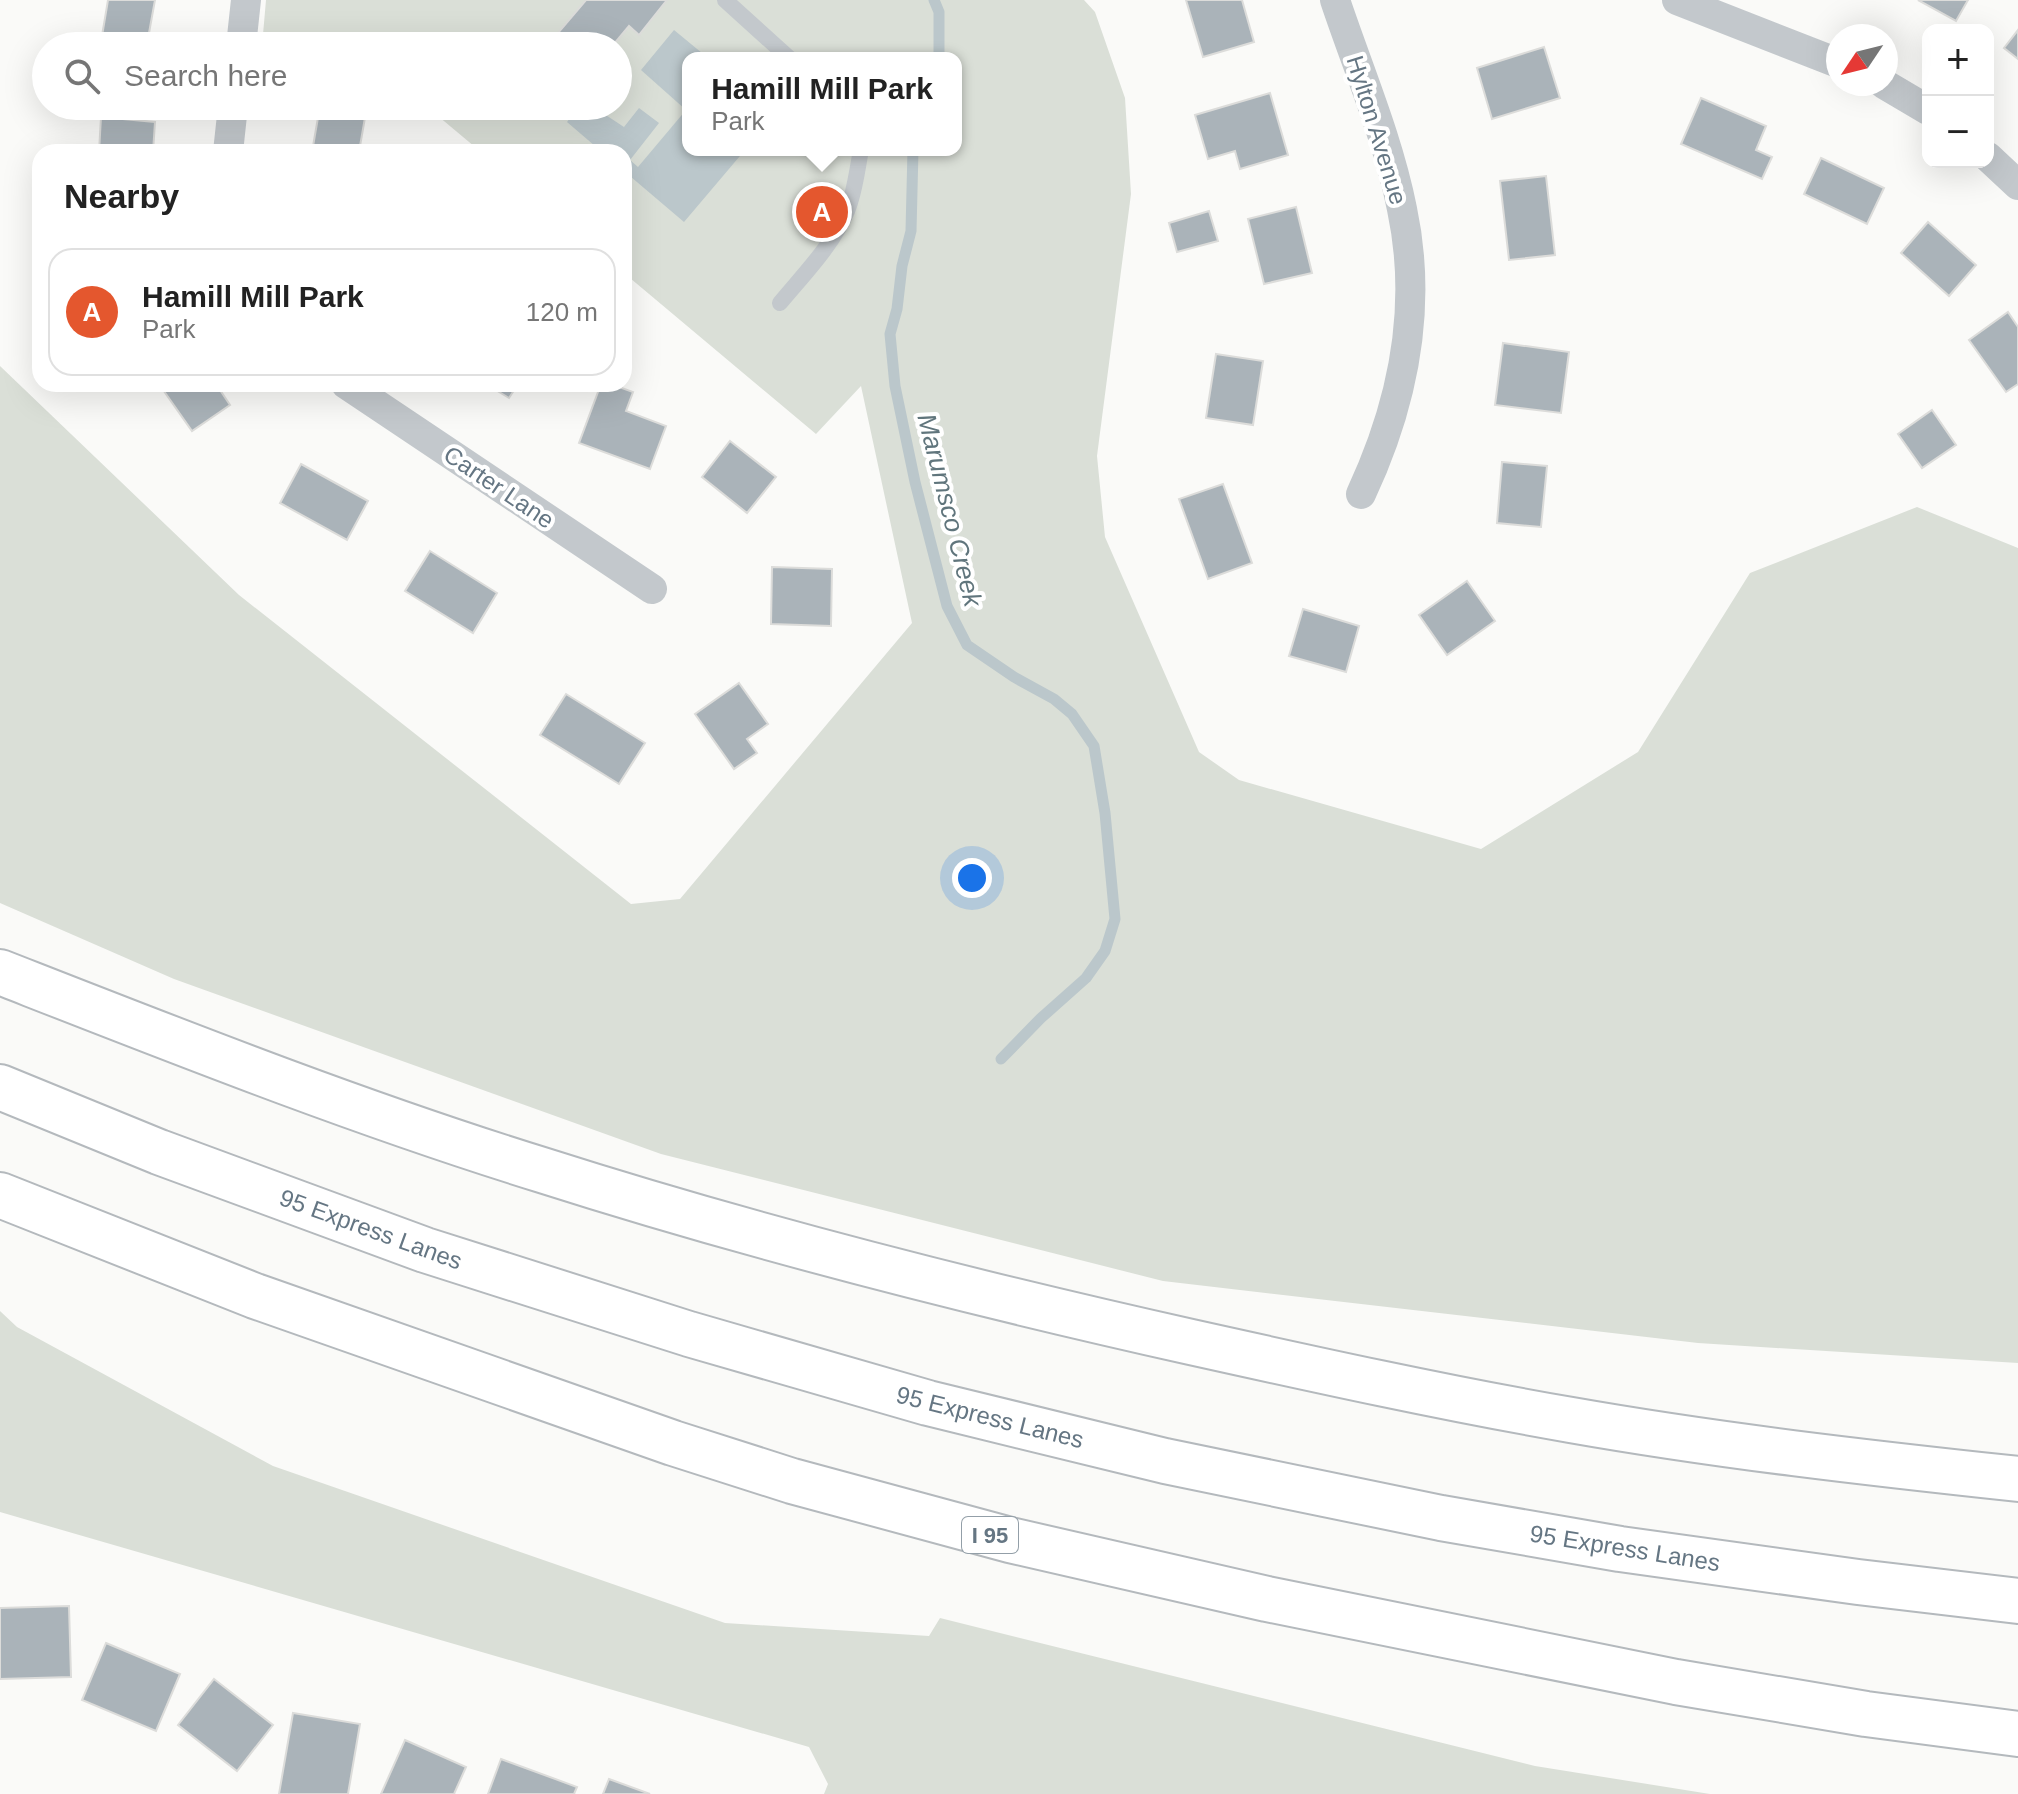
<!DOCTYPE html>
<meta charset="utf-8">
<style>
body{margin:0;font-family:Helvetica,sans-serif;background:#f2f2f2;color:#222}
.controls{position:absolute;right:24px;top:24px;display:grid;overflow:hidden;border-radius:16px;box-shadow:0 8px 32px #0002}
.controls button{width:72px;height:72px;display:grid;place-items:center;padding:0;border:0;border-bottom:2px solid #e0e0e0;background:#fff;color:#222;font:40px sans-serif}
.compass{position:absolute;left:1826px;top:24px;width:72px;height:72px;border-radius:50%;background:#fff;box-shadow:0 8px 32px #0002;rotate:235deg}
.you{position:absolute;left:972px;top:878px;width:28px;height:28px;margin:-20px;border:6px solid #fff;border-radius:50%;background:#1a73e8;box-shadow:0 0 0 12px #1a73e833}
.badge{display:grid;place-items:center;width:52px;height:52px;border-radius:50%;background:#e4572e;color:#fff;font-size:26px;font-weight:700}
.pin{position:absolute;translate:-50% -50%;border:4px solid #fff;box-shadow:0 2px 8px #0006}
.popup{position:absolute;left:682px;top:52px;width:280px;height:104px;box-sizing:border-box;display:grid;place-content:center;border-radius:16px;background:#fff;filter:drop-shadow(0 2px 6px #0005);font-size:26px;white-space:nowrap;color:#767676}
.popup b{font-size:30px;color:#222}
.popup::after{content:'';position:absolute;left:50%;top:100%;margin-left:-16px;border:16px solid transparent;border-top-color:#fff}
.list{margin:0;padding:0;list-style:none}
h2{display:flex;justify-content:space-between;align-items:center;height:104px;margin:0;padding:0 32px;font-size:34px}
h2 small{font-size:26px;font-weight:400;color:#767676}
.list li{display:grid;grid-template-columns:52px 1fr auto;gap:24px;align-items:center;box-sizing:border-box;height:128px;margin:0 16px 16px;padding:0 16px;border:2px solid #e0e0e0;border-radius:24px}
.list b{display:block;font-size:30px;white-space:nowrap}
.list p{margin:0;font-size:26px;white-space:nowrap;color:#767676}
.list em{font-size:26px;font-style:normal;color:#767676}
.icon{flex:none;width:44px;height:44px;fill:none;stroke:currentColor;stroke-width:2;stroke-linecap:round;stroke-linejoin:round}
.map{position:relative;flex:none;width:2018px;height:1794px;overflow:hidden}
.search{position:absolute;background:#fff;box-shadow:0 8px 32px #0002;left:32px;top:32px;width:600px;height:88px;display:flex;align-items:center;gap:20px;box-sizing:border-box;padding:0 28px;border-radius:44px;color:#767676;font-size:30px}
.panel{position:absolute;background:#fff;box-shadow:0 8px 32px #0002;left:32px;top:144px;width:600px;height:248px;border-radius:24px}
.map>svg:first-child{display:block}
.green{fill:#dadfd7;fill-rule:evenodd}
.water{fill:#bbc7cb}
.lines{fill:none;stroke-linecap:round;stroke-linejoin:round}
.stream{stroke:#bbc7cb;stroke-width:11}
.building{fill:#aab3b9;stroke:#dcdcda;stroke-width:2}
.highway-casing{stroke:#b4b9bd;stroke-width:48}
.lane{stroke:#c3c8cc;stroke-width:16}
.street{stroke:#c3c8cc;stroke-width:30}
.highway{stroke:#fff;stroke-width:44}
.labels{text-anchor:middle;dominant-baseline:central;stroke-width:8;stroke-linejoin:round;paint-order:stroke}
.shield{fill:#fff;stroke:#939fa8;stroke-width:2}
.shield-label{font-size:22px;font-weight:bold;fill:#657683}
.street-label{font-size:24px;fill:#657683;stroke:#fff}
.water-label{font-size:26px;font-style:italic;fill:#60757c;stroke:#fff}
</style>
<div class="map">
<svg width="2018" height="1794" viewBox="0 0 2018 1794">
<rect width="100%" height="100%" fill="#fafaf8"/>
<g class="green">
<path d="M266 0H1084L1095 12 1125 98 1131 194 1097 456 1105 537 1199 752 1239 780 1481 849 1638 752 1750 573 1917 507 2018 548V1363L1698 1343 1163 1281 661 1154 174 979 0 903V366L239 595 631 904 680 899 912 623 861 386 816 434 624 273V152H481L426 106H618V46H262ZM688 58H956V150H688Z"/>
<path d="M0 1311 17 1327 273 1466 725 1623 929 1636 940 1618 1535 1766 1710 1794H824L828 1784 809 1747 0 1512Z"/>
</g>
<path class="water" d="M674 30 708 58H688V150H745L684 222 624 171V152H602L567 122 579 106H592L624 127 639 108 659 123 630 160 638 167 686 110 641 70Z"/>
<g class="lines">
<g class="stream">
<path d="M934 0 939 12V58"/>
<path d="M913 150 911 231 902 266 897 309 890 334 895 386 915 482 947 606 967 645 1014 677 1054 699 1072 714 1094 746 1105 813 1115 919 1105 951 1086 978 1041 1018 1001 1059"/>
</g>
</g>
<g class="building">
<path d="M108 0H155L147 44 102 36Z"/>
<path d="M586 0H667L639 35 629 26 614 44 609 40 604 46H572L557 34Z"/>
<path d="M1186 0H1242L1254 42 1203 57Z"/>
<path d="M1918 0H1968L1956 21Z"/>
<path d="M2018 30V59L2004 48Z"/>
<path d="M1544 47 1560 98 1492 119 1477 68Z"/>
<path d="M1270 93 1288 155 1240 169 1235 151 1208 159 1195 115Z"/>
<path d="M1701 98 1766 126 1756 150 1772 157 1762 179 1681 144Z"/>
<path d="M320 106H367L359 152H312Z"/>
<path d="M101 117 155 122 153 152H99Z"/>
<path d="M1821 158 1884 188 1867 224 1804 194Z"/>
<path d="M1546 176 1555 255 1509 260 1500 181Z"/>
<path d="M1296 207 1312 273 1264 284 1248 219Z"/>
<path d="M1209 211 1218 241 1177 252 1169 223Z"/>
<path d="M1928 222 1976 265 1949 296 1901 253Z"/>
<path d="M2008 312 2018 327V384L2006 392 1969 340Z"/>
<path d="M1503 343 1569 352 1561 413 1495 405Z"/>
<path d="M1216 354 1263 361 1253 425 1206 418Z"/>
<path d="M159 384H216L230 405 192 431Z"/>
<path d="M486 384H518L509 398Z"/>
<path d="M601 384H611L633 392 626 411 666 426 650 469 579 443Z"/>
<path d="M1932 410 1956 445 1922 468 1898 434Z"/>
<path d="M730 441 776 477 747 513 702 477Z"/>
<path d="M1502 462 1547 466 1541 527 1497 523Z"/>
<path d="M301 464 368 501 347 540 280 503Z"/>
<path d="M1223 484 1252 563 1208 579 1179 499Z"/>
<path d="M430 551 497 593 473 633 405 591Z"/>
<path d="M772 567 832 569 831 626 771 624Z"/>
<path d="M1467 581 1495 621 1447 655 1419 615Z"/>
<path d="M1303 609 1359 626 1346 672 1289 656Z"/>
<path d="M739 683 768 724 747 739 757 753 734 769 695 714Z"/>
<path d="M566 694 645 743 619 784 540 735Z"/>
<path d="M69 1606 71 1677 0 1679V1608Z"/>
<path d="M106 1643 180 1674 156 1731 82 1700Z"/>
<path d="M214 1679 273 1725 237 1771 178 1725Z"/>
<path d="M293 1713 360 1724 348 1794H279Z"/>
<path d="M405 1740 466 1767 454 1794H381Z"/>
<path d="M501 1759 577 1787 574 1794H488Z"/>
<path d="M609 1779 650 1794H603Z"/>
</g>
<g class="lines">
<g class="highway-casing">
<g id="highway">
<path d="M0 972C179 1042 358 1113 542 1170 755 1238 972 1293 1191 1342 1317 1370 1444 1398 1571 1420 1719 1446 1869 1463 2018 1479"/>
<path d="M0 1087 159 1152 425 1250 689 1334 928 1403 1165 1461 1441 1518 1620 1549 1858 1582 2018 1601"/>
<path d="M0 1195 255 1296 673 1443 792 1481 1010 1540 1267 1599 1676 1682 1866 1714 2018 1734"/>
</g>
</g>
<g class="lane">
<path d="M725 0 789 58"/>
<path d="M780 303C804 274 832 246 847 211 855 192 857 170 861 150"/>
</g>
<g class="street">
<path d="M1335 0C1358 69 1388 138 1402 209 1423 308 1403 404 1361 494"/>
<path d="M1677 0 1838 63"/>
<path d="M241 46 246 0"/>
<path d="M1884 84 1928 110"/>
<path d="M228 152 233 106"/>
<path d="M1988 157 2018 185"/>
<path d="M346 384 652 589"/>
</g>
<use href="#highway" class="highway"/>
</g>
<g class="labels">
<rect class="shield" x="962" y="1517" width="56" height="36" rx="6"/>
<g class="shield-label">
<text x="990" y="1535">I 95</text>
</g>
<g class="street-label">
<text transform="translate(1377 130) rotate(73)">Hylton Avenue</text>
<text transform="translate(499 487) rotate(34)">Carter Lane</text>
<text transform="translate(371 1229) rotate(20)">95 Express Lanes</text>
<text transform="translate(990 1417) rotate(14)">95 Express Lanes</text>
<text transform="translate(1625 1548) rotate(9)">95 Express Lanes</text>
</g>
<g class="water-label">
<text transform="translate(950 510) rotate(76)">Marumsco Creek</text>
</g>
</g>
</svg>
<div class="controls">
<button>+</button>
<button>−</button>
</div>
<svg class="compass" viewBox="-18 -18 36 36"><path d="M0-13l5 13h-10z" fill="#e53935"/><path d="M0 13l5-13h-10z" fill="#767676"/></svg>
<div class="you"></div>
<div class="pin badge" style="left:822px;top:212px">A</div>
<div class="popup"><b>Hamill Mill Park</b>Park</div>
<div class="search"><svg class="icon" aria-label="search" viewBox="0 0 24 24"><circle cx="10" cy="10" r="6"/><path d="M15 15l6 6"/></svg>Search here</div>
<section class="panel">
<h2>Nearby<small></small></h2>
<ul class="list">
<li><span class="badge">A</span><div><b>Hamill Mill Park</b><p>Park</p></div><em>120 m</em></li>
</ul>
</section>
</div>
